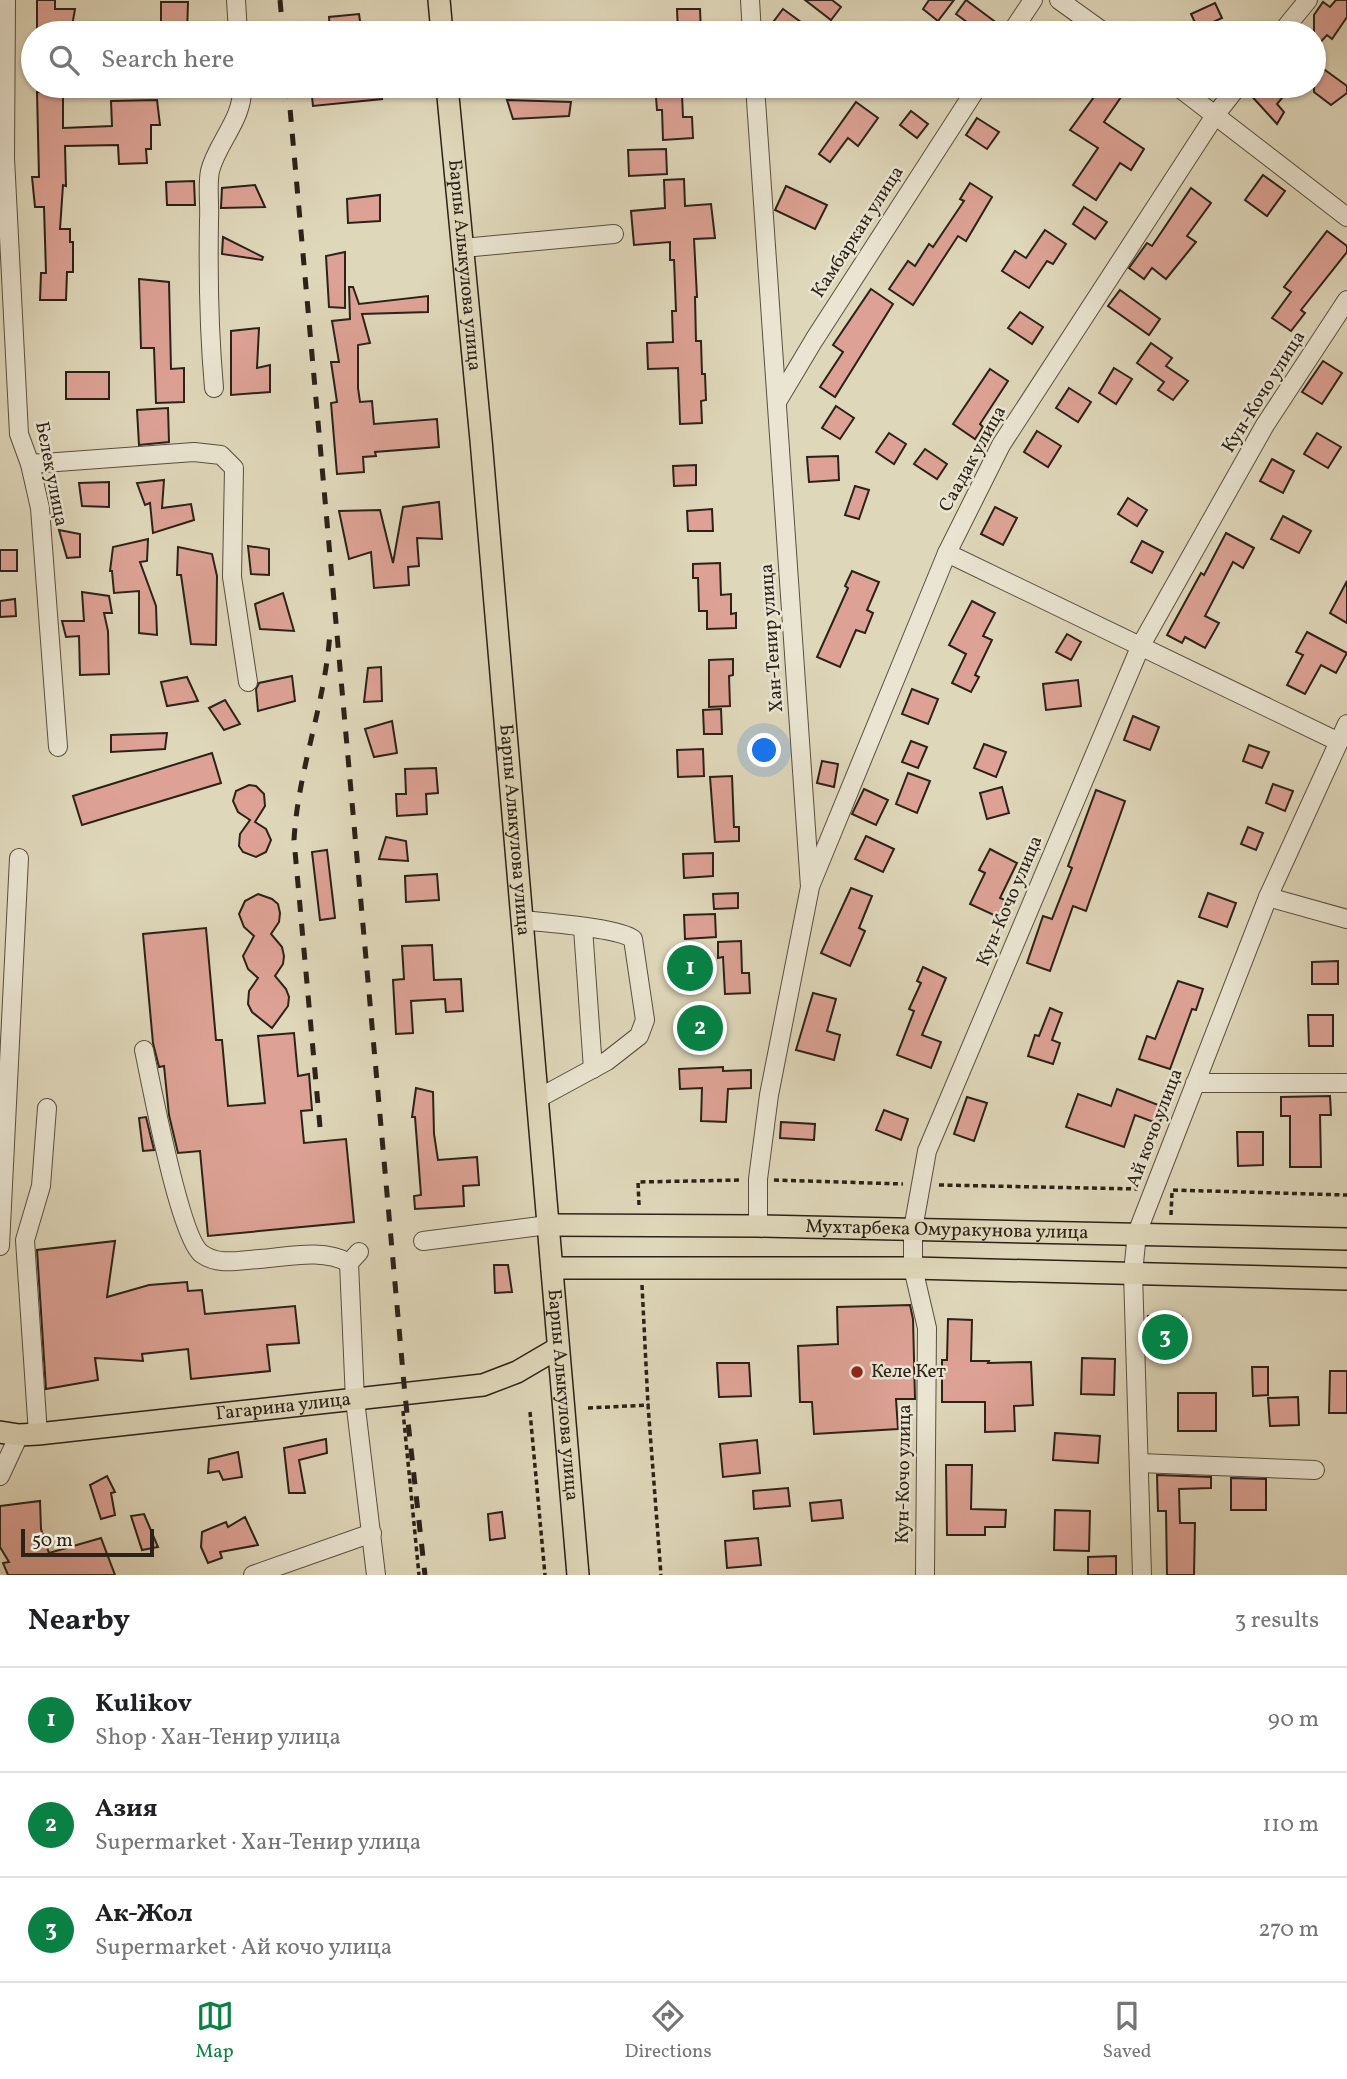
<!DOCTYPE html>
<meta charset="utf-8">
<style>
body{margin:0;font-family:Vollkorn,serif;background:#f6f6f6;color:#202124}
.scale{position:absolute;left:21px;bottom:18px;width:133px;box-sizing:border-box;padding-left:7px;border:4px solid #2b2219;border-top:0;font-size:19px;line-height:24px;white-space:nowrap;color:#2b2219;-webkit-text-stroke:5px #eae5d2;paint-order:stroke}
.you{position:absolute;left:765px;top:751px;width:24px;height:24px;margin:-18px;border:5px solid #fff;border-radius:50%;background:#1a73e8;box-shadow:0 0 0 10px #1a73e833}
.badge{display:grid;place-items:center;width:46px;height:46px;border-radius:50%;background:#0b8043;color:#fff;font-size:23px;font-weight:700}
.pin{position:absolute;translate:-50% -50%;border:4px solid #fff;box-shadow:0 2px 7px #0006}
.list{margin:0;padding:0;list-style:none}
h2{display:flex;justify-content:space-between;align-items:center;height:91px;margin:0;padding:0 28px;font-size:30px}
h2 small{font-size:23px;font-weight:400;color:#757577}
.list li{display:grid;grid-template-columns:46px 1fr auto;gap:21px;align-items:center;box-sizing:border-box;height:105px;padding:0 28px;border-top:2px solid #e0e0e0}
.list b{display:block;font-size:26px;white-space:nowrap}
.list p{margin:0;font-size:23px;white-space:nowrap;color:#757577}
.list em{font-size:23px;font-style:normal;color:#757577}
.icon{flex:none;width:38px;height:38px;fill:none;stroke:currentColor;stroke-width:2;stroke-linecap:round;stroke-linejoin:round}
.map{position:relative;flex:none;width:1347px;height:1575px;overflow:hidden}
.search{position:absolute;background:#fff;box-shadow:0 2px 5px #0004;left:21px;right:21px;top:21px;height:77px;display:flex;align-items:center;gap:18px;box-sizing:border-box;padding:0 24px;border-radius:38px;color:#757577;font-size:26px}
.sheet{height:406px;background:#fff}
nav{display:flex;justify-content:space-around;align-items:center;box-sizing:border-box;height:98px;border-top:2px solid #e0e0e0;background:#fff;font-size:19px;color:#757577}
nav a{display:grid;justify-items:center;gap:4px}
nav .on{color:#0b8043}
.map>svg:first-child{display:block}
.building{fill:#dda295;stroke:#2b2219;stroke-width:2}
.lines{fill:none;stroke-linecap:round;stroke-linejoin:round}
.minor-casing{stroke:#584f41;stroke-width:20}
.major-casing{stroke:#2b2219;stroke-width:24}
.path{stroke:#2b2219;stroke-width:3.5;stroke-dasharray:5 3.5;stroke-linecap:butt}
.minor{stroke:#eae5d2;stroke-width:18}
.major{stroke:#dfd7ba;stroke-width:21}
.rail{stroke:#2b2219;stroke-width:5;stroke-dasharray:12 12;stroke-linecap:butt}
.poi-dot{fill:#8f2418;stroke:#eae5d2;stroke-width:2.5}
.labels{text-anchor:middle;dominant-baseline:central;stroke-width:5;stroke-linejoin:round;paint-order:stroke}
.street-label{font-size:19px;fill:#2b2219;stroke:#eae5d2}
.poi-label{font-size:19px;fill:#2b2219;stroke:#eae5d2;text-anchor:start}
</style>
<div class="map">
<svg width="1347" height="1575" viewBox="0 0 1347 1575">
<rect width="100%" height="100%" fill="#dfd7ba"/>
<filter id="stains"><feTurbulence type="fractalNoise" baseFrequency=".00286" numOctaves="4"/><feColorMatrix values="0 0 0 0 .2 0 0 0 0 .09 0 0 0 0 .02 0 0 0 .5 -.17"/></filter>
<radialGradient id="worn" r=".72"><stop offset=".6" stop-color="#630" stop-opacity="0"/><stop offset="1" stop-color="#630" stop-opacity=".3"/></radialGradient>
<g class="building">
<path d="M37 0H55V9H75L71 32H37Z"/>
<path d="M805 0H832L841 7 831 20Z"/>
<path d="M929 0H954L938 21 923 9Z"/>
<path d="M966 0 994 21 985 33H982L956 14Z"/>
<path d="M1336 0H1347V17L1332 39 1327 35 1314 49V15L1323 2 1330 7Z"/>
<path d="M161 2H188L187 33H161Z"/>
<path d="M1215 3 1222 18 1198 29 1191 14Z"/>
<path d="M677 9H700L701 33H678Z"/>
<path d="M783 9 816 33H765Z"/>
<path d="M359 14 361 28 330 31 329 17Z"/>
<path d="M1314 62 1347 86V93L1331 105 1314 92Z"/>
<path d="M321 86H380L382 99 313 106 311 87Z"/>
<path d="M1102 86 1121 97 1104 122 1144 149 1131 170 1120 163 1096 200 1073 185 1098 148 1070 130Z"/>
<path d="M1255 86H1292L1277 104 1284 112 1277 124 1248 92Z"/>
<path d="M37 92H63V128L112 126 111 101 157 100 160 125H151V149H146L147 163 119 164 118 145 65 146 66 186 63 185 60 229H70V242H73V272H67L66 300H40L41 273H46L44 207H35L32 177H39Z"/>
<path d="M682 95 683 117H692L693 138 663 140 662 110H657L656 97Z"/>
<path d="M507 100 571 102 569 116 513 119Z"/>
<path d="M856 102 878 118 858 146 848 138 830 162 819 154Z"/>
<path d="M911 111 928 124 917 138 900 125Z"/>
<path d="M977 118 999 132 987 149 966 135Z"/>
<path d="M666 149 667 174 629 176 628 150Z"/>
<path d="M1263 175 1285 191 1267 216 1245 200Z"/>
<path d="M684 179 685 206 711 204 715 238 694 239 697 297H695L696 341H701L702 374H705L706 400 701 401 702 423 680 424 678 368 648 369 647 343 673 342 672 311H676L674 260H670V242L634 245 631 211 665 208 664 180Z"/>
<path d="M194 181 195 205H167L166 182Z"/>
<path d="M970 183 992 197 966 241 958 236 913 305 889 289 908 261 915 266 929 244 933 247 964 201 960 199Z"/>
<path d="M255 185 265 207 221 208 222 188Z"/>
<path d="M786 186 827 205 815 229 775 210Z"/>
<path d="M1191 188 1211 203 1187 236 1196 242 1166 279 1152 268 1144 279 1129 268 1147 243 1152 246Z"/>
<path d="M380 195V221L348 223 347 199Z"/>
<path d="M1084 207 1107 222 1095 239 1073 224Z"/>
<path d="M1045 230 1066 244 1053 264 1047 261 1029 288 1002 271 1015 251 1026 258Z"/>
<path d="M1327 231 1347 246V252L1301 310 1305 313 1291 331 1272 318 1291 292 1284 287Z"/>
<path d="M223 237 263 257 262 260 222 254Z"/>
<path d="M345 252V308L329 307 326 256Z"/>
<path d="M139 279 169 282 171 369 184 368V402L156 403 154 348H141Z"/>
<path d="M349 287H353L359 304 428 296V312L362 314 370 343 358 345V388L360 402 372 401 374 424 437 419 439 447 375 452 376 456 363 457 364 472 337 474 331 403 337 402 331 362H339L332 321 350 319Z"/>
<path d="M871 289 893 304 835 397 820 387 843 352 833 345Z"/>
<path d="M1120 290 1160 319 1149 335 1108 306Z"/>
<path d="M1020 312 1043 327 1032 344 1008 328Z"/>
<path d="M259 328 257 368 270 365V392L231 395V331Z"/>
<path d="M1151 343 1172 358 1166 366 1188 381 1173 400 1158 390 1164 382 1137 363Z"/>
<path d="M1323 361 1342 373 1322 404 1302 392Z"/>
<path d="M1114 368 1132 379 1116 404 1099 393Z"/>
<path d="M990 369 1008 381 980 424 983 427 975 439 953 424Z"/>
<rect x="66" y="372" width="43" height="27"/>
<path d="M1069 388 1091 402 1078 422 1056 408Z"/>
<path d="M836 406 854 418 840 439 822 428Z"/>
<path d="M168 408 169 442 139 445 137 410Z"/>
<path d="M1037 431 1061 446 1048 467 1024 452Z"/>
<path d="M889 433 906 444 894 464 876 452Z"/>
<path d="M1317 433 1341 447 1328 468 1304 454Z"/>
<path d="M925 449 947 464 937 479 914 464Z"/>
<path d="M838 456 839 480 809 482 807 457Z"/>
<path d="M1272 459 1294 471 1283 493 1260 481Z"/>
<path d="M696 465V485L674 486 673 466Z"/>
<path d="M164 480 162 508 191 504 194 520 153 533 150 503 145 505 137 483Z"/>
<path d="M109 482V507L82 506 79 483Z"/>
<path d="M855 486 869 490 859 519 845 515Z"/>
<path d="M1128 498 1147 510 1137 526 1118 514Z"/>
<path d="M439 502 442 539 417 538 419 566 408 567 409 585 374 588 371 552 349 559 339 511 380 510 393 563 403 507Z"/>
<path d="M995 507 1017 518 1003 545 981 534Z"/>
<path d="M712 509 713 531H688L687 511Z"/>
<path d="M1283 516 1311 531 1299 553 1271 539Z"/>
<path d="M59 530 80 534V557L67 558Z"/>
<path d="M1226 533 1254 548 1243 568 1233 562 1205 616 1219 623 1205 648 1185 637 1182 643 1167 635 1201 573 1204 575Z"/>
<path d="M148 539 147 561 140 562 156 606 157 635 139 633V591L114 593 112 571H110L113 547Z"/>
<path d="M1142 541 1163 552 1152 573 1131 562Z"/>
<path d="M248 546 269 549V575L251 574Z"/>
<path d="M178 547 212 554 217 576 216 645 191 644 181 575H177Z"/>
<rect x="0" y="550" width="17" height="21"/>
<path d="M720 563 721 595 731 594V614L736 613V628L707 629V611H699L698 578H693V564Z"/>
<path d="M852 571 879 582 867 610 873 613 865 633 856 630 840 667 817 657 848 588 845 586Z"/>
<path d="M1347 581V623L1330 613Z"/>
<path d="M82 592 109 596 112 613H104L108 631 109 674 80 675 79 636 66 637 62 621H84Z"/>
<path d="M283 593 294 631 260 629 255 604Z"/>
<path d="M15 599 16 616 0 617V601Z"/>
<path d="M972 601 995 613 983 636 992 640 975 675 979 677 971 692 952 683 966 654 949 645Z"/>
<path d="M1307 632 1347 653 1336 673 1321 665 1305 694 1287 685 1303 655 1296 652Z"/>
<path d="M1067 634 1081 642 1071 660 1056 652Z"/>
<path d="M733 659V675L729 676 730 706 709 707V660Z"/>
<path d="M381 667 382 701 364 702 368 668Z"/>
<path d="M292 676 295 701 258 711 256 689 259 683Z"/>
<path d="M187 677 198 701 167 706 161 682Z"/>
<path d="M1078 680 1081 706 1046 710 1043 684Z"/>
<path d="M912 689 938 699 928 724 902 714Z"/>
<path d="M225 700 240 724 224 730 209 708Z"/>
<path d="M721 709 722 734H704L703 710Z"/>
<path d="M1133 716 1159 727 1150 750 1124 740Z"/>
<path d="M392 721 397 753 374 757 365 729Z"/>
<path d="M167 733 165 749 111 752V735Z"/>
<path d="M911 741 927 747 918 768 902 762Z"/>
<path d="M984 744 1006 752 996 777 974 768Z"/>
<path d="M1249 745 1269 752 1262 768 1243 761Z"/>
<path d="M703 749 704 776 678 777 677 750Z"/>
<path d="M212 753 221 783 82 825 73 796Z"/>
<path d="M822 761 838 764 834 787 817 783Z"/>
<path d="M436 768 438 793 426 794 427 814 397 816 396 794H406L405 769Z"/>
<path d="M908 773 930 781 917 813 896 804Z"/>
<path d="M732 776 734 827H739V841L715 842 710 777Z"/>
<path d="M1273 784 1293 791 1285 811 1266 803Z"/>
<path d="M249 785 256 786 264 794 265 806 255 822 266 829 271 840 266 852 256 857 243 852 239 846 240 834 250 820 238 812 233 801 236 791Z"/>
<path d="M1002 787 1009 813 987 819 980 793Z"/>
<path d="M864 789 888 800 876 825 852 814Z"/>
<path d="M1096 790 1125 801 1086 911 1073 906 1050 971 1027 963 1043 916 1052 919 1072 868 1068 866Z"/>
<path d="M1248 827 1263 833 1256 850 1241 844Z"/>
<path d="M866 836 894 849 883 872 855 859Z"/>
<path d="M386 837 406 841 408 861 379 859Z"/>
<path d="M990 849 1017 863 1000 898 1005 900 998 917 970 904 985 873 979 870Z"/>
<path d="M327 850 335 918 320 920 312 852Z"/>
<path d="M713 853V876L684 878 683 854Z"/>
<path d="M437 874 439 900 406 902 405 876Z"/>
<path d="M851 888 872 896 859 928 865 931 850 966 821 953Z"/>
<path d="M738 893V908L714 909 713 894Z"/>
<path d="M1208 893 1236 903 1227 927 1199 917Z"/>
<path d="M258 894 272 899 278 904 280 913 279 922 271 934 282 947 284 956 283 964 275 976 286 989 289 997 288 1006 272 1028 252 1012 248 1004 249 991 258 978 248 969 243 956 254 936 244 927 239 914 245 901Z"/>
<path d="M715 914 716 937 685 939 684 915Z"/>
<path d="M206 928 216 1040H222L228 1106 265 1103 258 1036 294 1033 298 1076 309 1074 312 1110 301 1111 304 1143 346 1139 354 1222 208 1236 200 1151 178 1153 169 1115 164 1066 159 1067 153 1043 143 934Z"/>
<path d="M741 941 742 973H749L750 993 725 994 723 957 718 958V942Z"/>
<path d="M432 945 434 980 461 979 463 1011 446 1012 445 999 411 1001 413 1033 396 1034 393 980 404 979 402 946Z"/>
<path d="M1338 961V984H1312V962Z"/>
<path d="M923 967 946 978 922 1035 941 1042 931 1068 897 1055 914 1011 909 1009 921 983 917 981Z"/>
<path d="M1178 981 1203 989 1196 1010 1192 1009 1170 1069 1139 1059 1147 1036 1155 1039Z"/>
<path d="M813 993 836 999 827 1031 840 1035 834 1060 796 1050Z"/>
<path d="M1050 1008 1062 1013 1052 1040 1060 1043 1053 1064 1028 1056 1035 1035 1039 1036Z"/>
<path d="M682 1014 715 1015 714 1045 681 1043Z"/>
<path d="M1308 1015H1333V1046H1309Z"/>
<path d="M723 1067V1071L751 1070V1088L728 1089 726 1122 701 1121 702 1088 680 1089 679 1069Z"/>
<path d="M416 1088 433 1092 434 1134 438 1160 477 1157 479 1185 463 1186 464 1206 415 1209 414 1196 421 1195 415 1117H412Z"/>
<path d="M1117 1089 1166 1108 1159 1124 1135 1115 1124 1147 1066 1127 1078 1094 1111 1106Z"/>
<path d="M1330 1096 1331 1115H1320L1321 1167H1290V1116H1281V1097Z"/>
<path d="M967 1097 987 1103 974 1141 954 1134Z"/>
<path d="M884 1110 908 1119 901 1140 876 1130Z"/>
<path d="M146 1117 154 1150 143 1151 139 1118Z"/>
<path d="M781 1122 815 1124 814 1140 780 1138Z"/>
<path d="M1237 1132H1263V1165L1238 1166Z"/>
<path d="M115 1241 107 1297 149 1285 187 1282 188 1291 202 1290 205 1314 295 1306 299 1343 267 1345 270 1371 191 1379 188 1349 142 1354 143 1361 95 1358 98 1380 46 1389 37 1250Z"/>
<path d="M494 1265H508L512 1292 495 1293Z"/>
<path d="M910 1305 913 1319 915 1399H896L898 1429 814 1434 812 1402H800L798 1346 838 1344 837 1307Z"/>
<path d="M1148 1316 1182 1317 1181 1357 1148 1356Z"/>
<path d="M948 1319 972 1320 971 1361H989L988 1363 1031 1362 1033 1405 1014 1406 1015 1431 985 1432V1402H942V1360H947Z"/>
<path d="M1082 1358 1115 1359 1114 1395 1081 1394Z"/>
<path d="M717 1363H749L751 1396 719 1397Z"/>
<path d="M1252 1367H1268V1395L1253 1396Z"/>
<path d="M1330 1371H1347V1413H1329Z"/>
<rect x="1178" y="1393" width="38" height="38"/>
<path d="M1298 1397 1299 1425 1270 1426 1268 1398Z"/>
<path d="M1055 1433 1100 1436 1098 1463 1053 1460Z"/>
<path d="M326 1439 327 1453 299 1460 305 1493H289L284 1448Z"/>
<path d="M757 1440 760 1473 723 1477 720 1444Z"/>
<path d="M238 1452 242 1477 223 1480 219 1471 208 1473 209 1459Z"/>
<path d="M946 1465H972L971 1509 1006 1510 1005 1527H985V1535H947Z"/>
<path d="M1157 1475 1211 1477V1488L1179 1489 1180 1523H1195L1194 1575H1167L1166 1511H1158Z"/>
<path d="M107 1476 115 1492 111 1493 115 1515 101 1519 90 1485Z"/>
<path d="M1231 1478 1266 1479V1510H1231Z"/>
<path d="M788 1488 790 1506 754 1509 753 1491Z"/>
<path d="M841 1500 843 1518 812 1521 810 1503Z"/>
<path d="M40 1501 41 1529 49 1553 101 1538 115 1575H8L3 1563 9 1562 0 1547V1506Z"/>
<path d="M1055 1510 1090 1511 1089 1551 1054 1550Z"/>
<path d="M502 1512 505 1538 490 1540 488 1514Z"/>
<path d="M144 1514 158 1547 142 1550 131 1516Z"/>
<path d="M245 1517 258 1545 220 1552 222 1558 208 1563 201 1547 202 1532 226 1522 228 1527Z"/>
<path d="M758 1538 761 1565 727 1568 725 1541Z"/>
<path d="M1116 1556V1575H1088V1557Z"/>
</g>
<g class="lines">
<g class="minor-casing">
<g id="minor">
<path d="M6 0 5 158 19 434 30 464 40 508 58 747"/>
<path d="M236 0 238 33"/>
<path d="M750 0 752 33"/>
<path d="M1059 0 1105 33"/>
<path d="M1011 33 1033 0"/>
<path d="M1281 33 1308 0"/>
<path d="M755 86 810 887 769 1095 758 1179V1226"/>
<path d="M1177 86 1347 217"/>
<path d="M463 248 614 234"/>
<path d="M214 388C209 332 208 276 209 220 210 205 207 186 210 171 217 142 244 119 242 86"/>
<path d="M777 402 814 340 978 86"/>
<path d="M30 464 194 452 221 455 234 468 232 577 248 682"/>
<path d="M947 553 1339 742"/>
<path d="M811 884 947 553 1001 445 1216 114 1238 86"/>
<path d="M1268 897 1347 919"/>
<path d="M522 920C546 923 617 927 633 939L645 1020 639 1036 607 1061 537 1099"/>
<path d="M583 928 593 1069"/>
<path d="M144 1050C151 1083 180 1239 202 1254 219 1266 240 1260 259 1259 287 1257 323 1248 349 1263"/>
<path d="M1195 1083H1347"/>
<path d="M423 1241 548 1225"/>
<path d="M0 1246 19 858"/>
<path d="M359 1252 349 1263 355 1400 376 1575"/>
<path d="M38 1434 25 1240 41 1186 47 1108"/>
<path d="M1139 1463 1315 1470"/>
<path d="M0 1476 19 1435"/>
<path d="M253 1575 372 1533"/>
<path d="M925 1575 927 1328 913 1268V1229L927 1151 1141 645 1265 425 1347 300"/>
<path d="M1142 1575 1133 1273 1137 1233 1268 897 1347 724"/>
</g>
</g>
<g class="major-casing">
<g id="major">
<path d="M439 0 442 33"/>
<path id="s1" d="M447 86 481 440 578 1575"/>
<path id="s2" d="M548 1225 758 1226 1347 1239"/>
<path d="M552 1268H913L1347 1279"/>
<path id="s3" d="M0 1432 19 1435 38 1434 483 1385 517 1372 558 1348"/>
</g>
</g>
<g class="path">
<path d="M774 1180 903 1184"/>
<path d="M939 1185 1138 1189"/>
<path d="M1173 1190 1347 1195"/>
<path d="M639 1205 638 1182 742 1180"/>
<path d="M1171 1215 1172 1192"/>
<path d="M642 1285 648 1405"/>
<path d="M588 1408 648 1405 661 1575"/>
<path d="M403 1411 419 1575"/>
<path d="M530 1412 545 1575"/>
</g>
<use href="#minor" class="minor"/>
<use href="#major" class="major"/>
<g class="rail">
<path d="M280 0 283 33"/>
<path d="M288 86 405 1395 425 1575"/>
<path d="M320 1127 294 840C298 769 326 702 330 631"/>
</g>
</g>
<circle class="poi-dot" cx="857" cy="1372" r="7"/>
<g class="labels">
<g class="street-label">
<text transform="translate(858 232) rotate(-57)">Камбаркан улица</text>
<text stroke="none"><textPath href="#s1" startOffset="180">Барпы Алыкулова улица</textPath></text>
<text transform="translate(1264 392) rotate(-58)">Кун-Кочо улица</text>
<text transform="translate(973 459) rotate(-61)">Саадак улица</text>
<text transform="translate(51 474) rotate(79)">Белек улица</text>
<text transform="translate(772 638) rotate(-94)">Хан-Тенир улица</text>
<text stroke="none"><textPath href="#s1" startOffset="747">Барпы Алыкулова улица</textPath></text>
<text transform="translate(1010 901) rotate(-67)">Кун-Кочо улица</text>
<text transform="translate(1155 1128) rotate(-69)">Ай кочо улица</text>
<text stroke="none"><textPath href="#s2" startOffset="399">Мухтарбека Омуракунова улица</textPath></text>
<text stroke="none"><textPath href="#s1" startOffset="1314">Барпы Алыкулова улица</textPath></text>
<text stroke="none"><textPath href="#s3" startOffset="285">Гагарина улица</textPath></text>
<text transform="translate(904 1474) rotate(-89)">Кун-Кочо улица</text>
</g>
<g class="poi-label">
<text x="871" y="1372">Келе Кет</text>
</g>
</g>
<rect width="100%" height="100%" filter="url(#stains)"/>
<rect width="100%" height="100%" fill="url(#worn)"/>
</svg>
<div class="scale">50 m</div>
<div class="you"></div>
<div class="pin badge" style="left:690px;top:968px">1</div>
<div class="pin badge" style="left:700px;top:1028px">2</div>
<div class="pin badge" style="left:1165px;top:1337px">3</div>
<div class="search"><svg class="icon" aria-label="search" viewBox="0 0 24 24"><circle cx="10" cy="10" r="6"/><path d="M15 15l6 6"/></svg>Search here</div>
</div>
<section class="sheet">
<h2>Nearby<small>3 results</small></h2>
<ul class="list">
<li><span class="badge">1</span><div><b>Kulikov</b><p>Shop · Хан-Тенир улица</p></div><em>90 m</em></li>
<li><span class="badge">2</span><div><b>Азия</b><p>Supermarket · Хан-Тенир улица</p></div><em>110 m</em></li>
<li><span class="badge">3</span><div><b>Ак-Жол</b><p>Supermarket · Ай кочо улица</p></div><em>270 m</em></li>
</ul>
</section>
<nav>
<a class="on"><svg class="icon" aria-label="map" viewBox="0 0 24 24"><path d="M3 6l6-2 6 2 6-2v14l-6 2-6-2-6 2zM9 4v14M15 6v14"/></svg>Map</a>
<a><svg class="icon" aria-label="directions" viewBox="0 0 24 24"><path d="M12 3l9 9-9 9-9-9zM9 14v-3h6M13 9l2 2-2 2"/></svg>Directions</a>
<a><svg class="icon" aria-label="saved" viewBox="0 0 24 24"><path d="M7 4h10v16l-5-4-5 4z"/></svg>Saved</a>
</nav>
